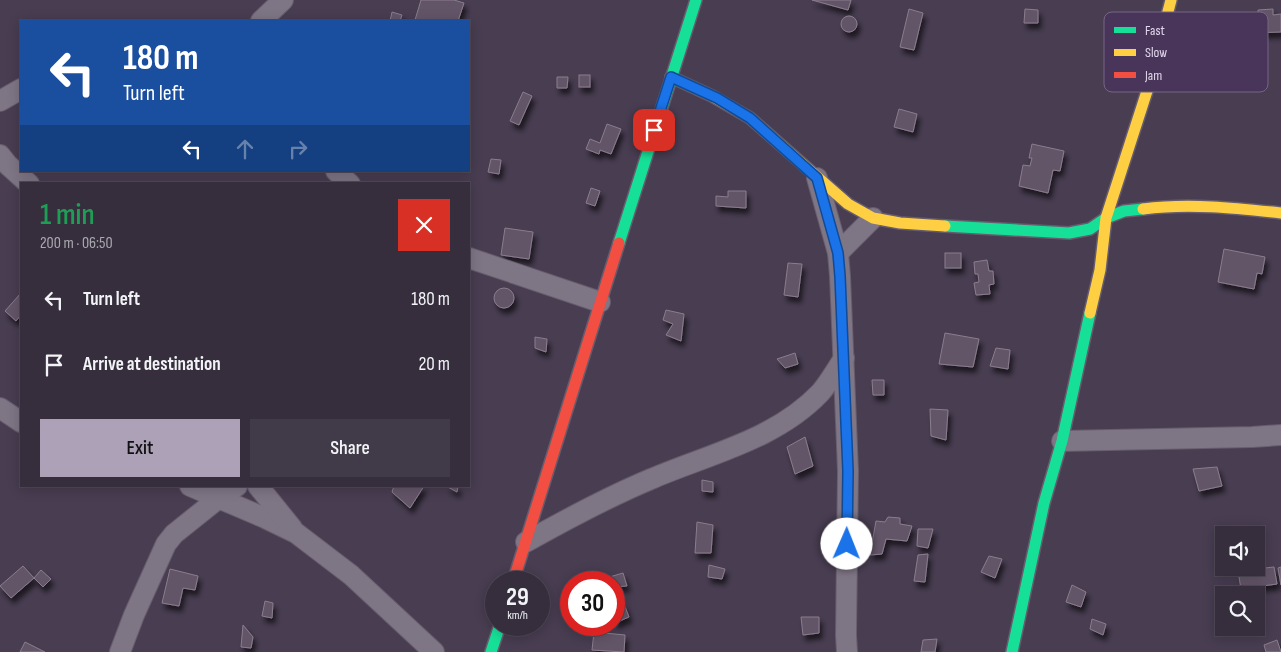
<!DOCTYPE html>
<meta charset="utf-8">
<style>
body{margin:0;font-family:"Sofia Sans Condensed",sans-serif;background:#413a48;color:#f1f3f6;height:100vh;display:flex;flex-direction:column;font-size:19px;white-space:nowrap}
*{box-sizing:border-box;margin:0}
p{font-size:16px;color:#aaa8b0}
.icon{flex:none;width:28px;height:28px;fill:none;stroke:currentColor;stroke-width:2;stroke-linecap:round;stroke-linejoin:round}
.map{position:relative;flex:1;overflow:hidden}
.details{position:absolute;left:20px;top:182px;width:450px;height:305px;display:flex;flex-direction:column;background:#362e3d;border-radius:0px;box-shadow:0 2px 12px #0003,0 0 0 1px #504a57}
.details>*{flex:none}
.hud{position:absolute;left:20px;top:20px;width:450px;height:152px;border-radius:0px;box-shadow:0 2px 12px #0003,0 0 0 1px #504a57;background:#1a4fa0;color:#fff;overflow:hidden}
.buttons{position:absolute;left:1215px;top:526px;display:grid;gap:10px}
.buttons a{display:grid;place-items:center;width:50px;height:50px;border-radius:0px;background:#362e3d;box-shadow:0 2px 12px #0003,0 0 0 1px #504a57;font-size:25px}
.speed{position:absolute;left:485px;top:571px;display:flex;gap:10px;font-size:25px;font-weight:700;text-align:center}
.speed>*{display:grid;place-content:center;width:65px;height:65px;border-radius:50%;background:#362e3d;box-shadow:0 2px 12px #0003,0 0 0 1px #504a57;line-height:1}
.speed small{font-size:12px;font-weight:400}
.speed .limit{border:8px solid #d22;background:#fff;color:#111}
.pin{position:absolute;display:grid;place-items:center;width:42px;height:42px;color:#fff;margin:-21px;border-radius:10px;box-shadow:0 2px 8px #0006}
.me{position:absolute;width:55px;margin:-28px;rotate:1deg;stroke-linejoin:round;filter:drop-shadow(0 0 4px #0008)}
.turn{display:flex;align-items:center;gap:18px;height:105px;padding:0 20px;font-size:22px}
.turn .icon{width:65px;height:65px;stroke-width:2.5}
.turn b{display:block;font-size:35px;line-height:42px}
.lanes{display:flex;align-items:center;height:48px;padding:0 20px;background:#0003;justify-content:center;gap:25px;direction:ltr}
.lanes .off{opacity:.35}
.round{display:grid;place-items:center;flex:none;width:52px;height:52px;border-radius:0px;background:#413a48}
.headline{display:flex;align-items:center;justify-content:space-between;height:85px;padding:0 20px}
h1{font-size:30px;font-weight:600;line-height:38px;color:#1e9e55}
.action{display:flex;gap:10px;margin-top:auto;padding:10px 20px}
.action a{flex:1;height:58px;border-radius:0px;background:#aca1b6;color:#111;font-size:20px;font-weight:600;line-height:58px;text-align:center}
.action a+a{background:#413a48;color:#f1f3f6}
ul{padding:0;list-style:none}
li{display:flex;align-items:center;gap:15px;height:65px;padding:0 20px}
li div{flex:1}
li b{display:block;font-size:19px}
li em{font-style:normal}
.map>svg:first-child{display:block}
.building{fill:#645468;stroke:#8a7d8e;filter:url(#shadow)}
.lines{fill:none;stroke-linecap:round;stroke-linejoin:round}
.street-casing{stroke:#665c6d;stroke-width:22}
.fast-casing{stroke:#665c6d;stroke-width:14}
.slow-casing{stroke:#665c6d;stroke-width:14}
.jam-casing{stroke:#665c6d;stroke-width:14}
.street{stroke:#7e7585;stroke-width:20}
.fast{stroke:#16e098;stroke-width:11}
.slow{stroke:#ffcf43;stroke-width:11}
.jam{stroke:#f24e42;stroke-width:11}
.route-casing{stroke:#114b97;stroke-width:12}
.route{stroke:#1a73e8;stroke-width:9}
.key{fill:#493559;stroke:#776685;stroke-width:1}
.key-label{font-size:14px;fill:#e2d7ed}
</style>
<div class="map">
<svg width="1281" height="652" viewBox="0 0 1281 652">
<defs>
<filter id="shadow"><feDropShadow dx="3" dy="5.5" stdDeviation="2.5" flood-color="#0009"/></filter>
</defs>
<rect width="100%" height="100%" fill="#483d51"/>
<g class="building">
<path d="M 421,0 L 454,0 L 464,3 L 458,21 L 420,21 L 415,20 Z"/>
<path d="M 812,0 L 851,0 L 848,10 Z"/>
<path d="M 909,9 L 923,13 L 914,50 L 900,47 Z"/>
<path d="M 1025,9 L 1038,10 L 1038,23 L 1024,23 Z"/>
<path d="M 1273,9 L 1273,15 L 1281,14 L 1281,32 L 1250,33 L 1249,16 L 1258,15 L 1258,10 Z"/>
<path d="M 392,12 L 402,15 L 400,21 L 390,21 Z"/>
<circle cx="849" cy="24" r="8"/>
<rect x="579" y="75" width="11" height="12"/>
<path d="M 557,77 L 568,77 L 567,88 L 557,88 Z"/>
<path d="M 523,92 L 532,96 L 519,125 L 510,121 Z"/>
<path d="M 899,109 L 917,114 L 913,132 L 894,127 Z"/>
<path d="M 607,124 L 621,129 L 611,154 L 600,150 L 599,154 L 586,149 L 590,139 L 600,143 Z"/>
<path d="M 1032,144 L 1064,151 L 1060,171 L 1053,170 L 1048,193 L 1019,186 L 1023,165 L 1030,166 L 1032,158 L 1029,158 Z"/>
<path d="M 491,159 L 501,160 L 499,174 L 488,172 Z"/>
<path d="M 591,188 L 600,191 L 595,206 L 586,203 Z"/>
<path d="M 728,191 L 746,191 L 746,208 L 716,206 L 716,196 L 728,197 Z"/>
<path d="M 505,228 L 533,232 L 529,259 L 501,255 Z"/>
<path d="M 1224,249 L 1265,257 L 1262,274 L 1257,273 L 1254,289 L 1218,282 Z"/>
<rect x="945" y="253" width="16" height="15"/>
<path d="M 987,260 L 989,271 L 993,271 L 994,284 L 989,285 L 990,294 L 976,295 L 974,283 L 979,282 L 978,274 L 975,274 L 974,262 Z"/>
<path d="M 788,263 L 802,264 L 798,297 L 784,295 Z"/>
<circle cx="504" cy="298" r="10"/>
<path d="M 21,293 L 21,315 L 16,321 L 5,311 Z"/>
<path d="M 666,310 L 684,314 L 681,341 L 666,335 L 673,324 L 663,320 Z"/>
<path d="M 945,333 L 979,339 L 973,367 L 939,364 Z"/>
<path d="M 535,337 L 547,339 L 546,352 L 535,348 Z"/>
<path d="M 996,348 L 1010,350 L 1008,369 L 990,366 Z"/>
<path d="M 795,353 L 798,364 L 785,368 L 777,359 Z"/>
<path d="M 872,380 L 884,380 L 884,395 L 873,395 Z"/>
<path d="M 930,409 L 948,410 L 946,440 L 931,436 Z"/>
<path d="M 805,437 L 813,466 L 795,474 L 787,447 Z"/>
<path d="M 1217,467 L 1222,486 L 1199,491 L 1193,469 Z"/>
<path d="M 702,480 L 713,482 L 713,492 L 702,491 Z"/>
<path d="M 394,486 L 424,486 L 410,508 L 392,492 Z"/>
<path d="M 446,486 L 458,486 L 457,492 Z"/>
<path d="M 888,517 L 900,518 L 900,524 L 912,526 L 907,541 L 886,539 L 882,554 L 870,555 L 876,521 L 885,522 Z"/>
<path d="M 697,522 L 713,525 L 711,553 L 695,553 Z"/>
<path d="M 918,529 L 933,529 L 928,548 L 917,546 Z"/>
<path d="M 928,554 L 925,582 L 914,581 L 918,555 Z"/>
<path d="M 989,556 L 1002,559 L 995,578 L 981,572 Z"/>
<path d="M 709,565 L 725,569 L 722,579 L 708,577 Z"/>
<path d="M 23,566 L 34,578 L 11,598 L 0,586 Z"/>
<path d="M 1274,567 L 1277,584 L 1241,589 L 1238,571 Z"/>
<path d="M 1281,567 L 1281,585 L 1278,568 Z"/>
<path d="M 170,569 L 198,576 L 195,590 L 183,588 L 179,606 L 162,603 Z"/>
<path d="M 41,570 L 51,579 L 43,587 L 34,578 Z"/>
<path d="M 623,573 L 627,586 L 614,587 L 614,582 L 596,582 L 596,581 Z"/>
<path d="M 1072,585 L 1086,592 L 1081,607 L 1066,602 Z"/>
<path d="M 265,601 L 273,603 L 272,618 L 262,616 Z"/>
<path d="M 624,604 L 629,617 L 615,623 L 614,609 Z"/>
<path d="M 801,617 L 819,617 L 819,633 L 803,635 Z"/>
<path d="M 1092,619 L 1106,624 L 1103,635 L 1090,629 Z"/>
<path d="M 243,625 L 253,637 L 251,648 L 241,647 Z"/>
<path d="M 594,632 L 625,635 L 624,652 L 592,650 Z"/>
<path d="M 937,639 L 935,652 L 921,652 L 923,640 Z"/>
<path d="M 1277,640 L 1281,652 L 1266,652 L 1264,645 Z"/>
<path d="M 25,642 L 45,652 L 20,652 Z"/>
</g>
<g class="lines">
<g class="street-casing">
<g id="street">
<path d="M 261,21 L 283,0"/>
<path d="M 0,101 L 21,89"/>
<path d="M 0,155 L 8,165 L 29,184"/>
<path d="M 336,171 L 350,184"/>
<path d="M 817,178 L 838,253 L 840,276 L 848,471 L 846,635 L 847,652"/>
<path d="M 838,253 L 873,218"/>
<path d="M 469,258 L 600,302"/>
<path d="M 0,408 L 21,422"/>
<path d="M 1062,441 L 1252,437 L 1281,435"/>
<path d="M 190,486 L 265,518 L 296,533 L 351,575 L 434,652"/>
<path d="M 258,486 L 292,528"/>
<path d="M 526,542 C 567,519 608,497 651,479 C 709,454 775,440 820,393 C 829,383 836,370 844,358"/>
<path d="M 120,652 L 134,615 L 166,544 L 174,534 L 219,498 L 237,486"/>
</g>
</g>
<g class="fast-casing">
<g id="fast">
<path d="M 945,226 L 1069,233 L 1090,229 L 1106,218 L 1124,211 L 1143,209"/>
<path d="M 619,243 L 696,0"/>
<path d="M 491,652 L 500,625"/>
<path d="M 1012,652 L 1044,503 L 1062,441 L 1090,313"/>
</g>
</g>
<g class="slow-casing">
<g id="slow">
<path d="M 671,77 L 712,96 L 750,118 L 848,204 L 873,218 L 900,223 L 945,226"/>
<path d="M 1143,209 C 1189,203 1235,208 1281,213"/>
<path d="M 1090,313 L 1100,270 L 1106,218 L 1148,88 L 1171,0"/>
</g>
</g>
<g class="jam-casing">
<path id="jam" d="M 513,582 L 619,243"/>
</g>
<use href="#street" class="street"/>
<use href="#fast" class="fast"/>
<use href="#slow" class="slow"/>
<use href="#jam" class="jam"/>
</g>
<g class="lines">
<g class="route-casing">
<path id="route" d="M 654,130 L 671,77 L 717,98 L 750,118 L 817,178 L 838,253 L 840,276 L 848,471 L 847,544"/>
</g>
<use href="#route" class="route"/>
</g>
<rect x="1104" y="12" width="164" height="80" rx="8" class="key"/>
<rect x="1114" y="27" width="22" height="6" fill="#16e098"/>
<rect x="1114" y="49" width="22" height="7" fill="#ffcf43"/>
<rect x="1114" y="72" width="22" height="6" fill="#f24e42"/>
<g class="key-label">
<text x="1145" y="35">Fast</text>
<text x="1145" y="57">Slow</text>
<text x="1145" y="80">Jam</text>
</g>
</svg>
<div class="buttons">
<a><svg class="icon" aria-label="sound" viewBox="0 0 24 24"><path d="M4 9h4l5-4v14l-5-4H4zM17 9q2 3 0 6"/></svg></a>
<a><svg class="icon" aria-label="search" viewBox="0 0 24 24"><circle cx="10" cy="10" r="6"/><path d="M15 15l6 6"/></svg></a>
</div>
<div class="speed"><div>29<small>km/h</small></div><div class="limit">30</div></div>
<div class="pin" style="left:654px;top:130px;background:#d93025"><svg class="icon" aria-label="arrive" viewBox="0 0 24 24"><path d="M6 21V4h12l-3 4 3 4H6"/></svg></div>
<svg class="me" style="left:847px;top:544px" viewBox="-20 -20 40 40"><circle r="19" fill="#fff"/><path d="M0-13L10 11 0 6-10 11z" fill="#1a73e8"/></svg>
<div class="hud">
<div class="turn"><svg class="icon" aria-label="left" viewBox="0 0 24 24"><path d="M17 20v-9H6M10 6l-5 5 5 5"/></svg><div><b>180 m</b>Turn left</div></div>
<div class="lanes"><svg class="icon" aria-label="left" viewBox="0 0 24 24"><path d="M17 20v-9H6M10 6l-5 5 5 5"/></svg><svg class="icon off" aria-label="ahead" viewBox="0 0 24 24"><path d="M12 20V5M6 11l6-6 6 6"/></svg><svg class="icon off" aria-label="right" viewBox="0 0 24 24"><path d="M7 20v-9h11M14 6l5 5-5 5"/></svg></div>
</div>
<section class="details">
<div class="headline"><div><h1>1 min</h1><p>200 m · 06:50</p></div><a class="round" style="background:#d93025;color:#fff"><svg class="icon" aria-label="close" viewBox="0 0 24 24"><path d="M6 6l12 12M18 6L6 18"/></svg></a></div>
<ul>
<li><svg class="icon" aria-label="left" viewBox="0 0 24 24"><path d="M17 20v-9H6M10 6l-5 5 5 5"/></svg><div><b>Turn left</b></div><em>180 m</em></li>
<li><svg class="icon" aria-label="arrive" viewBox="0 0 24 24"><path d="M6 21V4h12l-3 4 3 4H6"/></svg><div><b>Arrive at destination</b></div><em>20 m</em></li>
</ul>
<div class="action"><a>Exit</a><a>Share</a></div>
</section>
</div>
